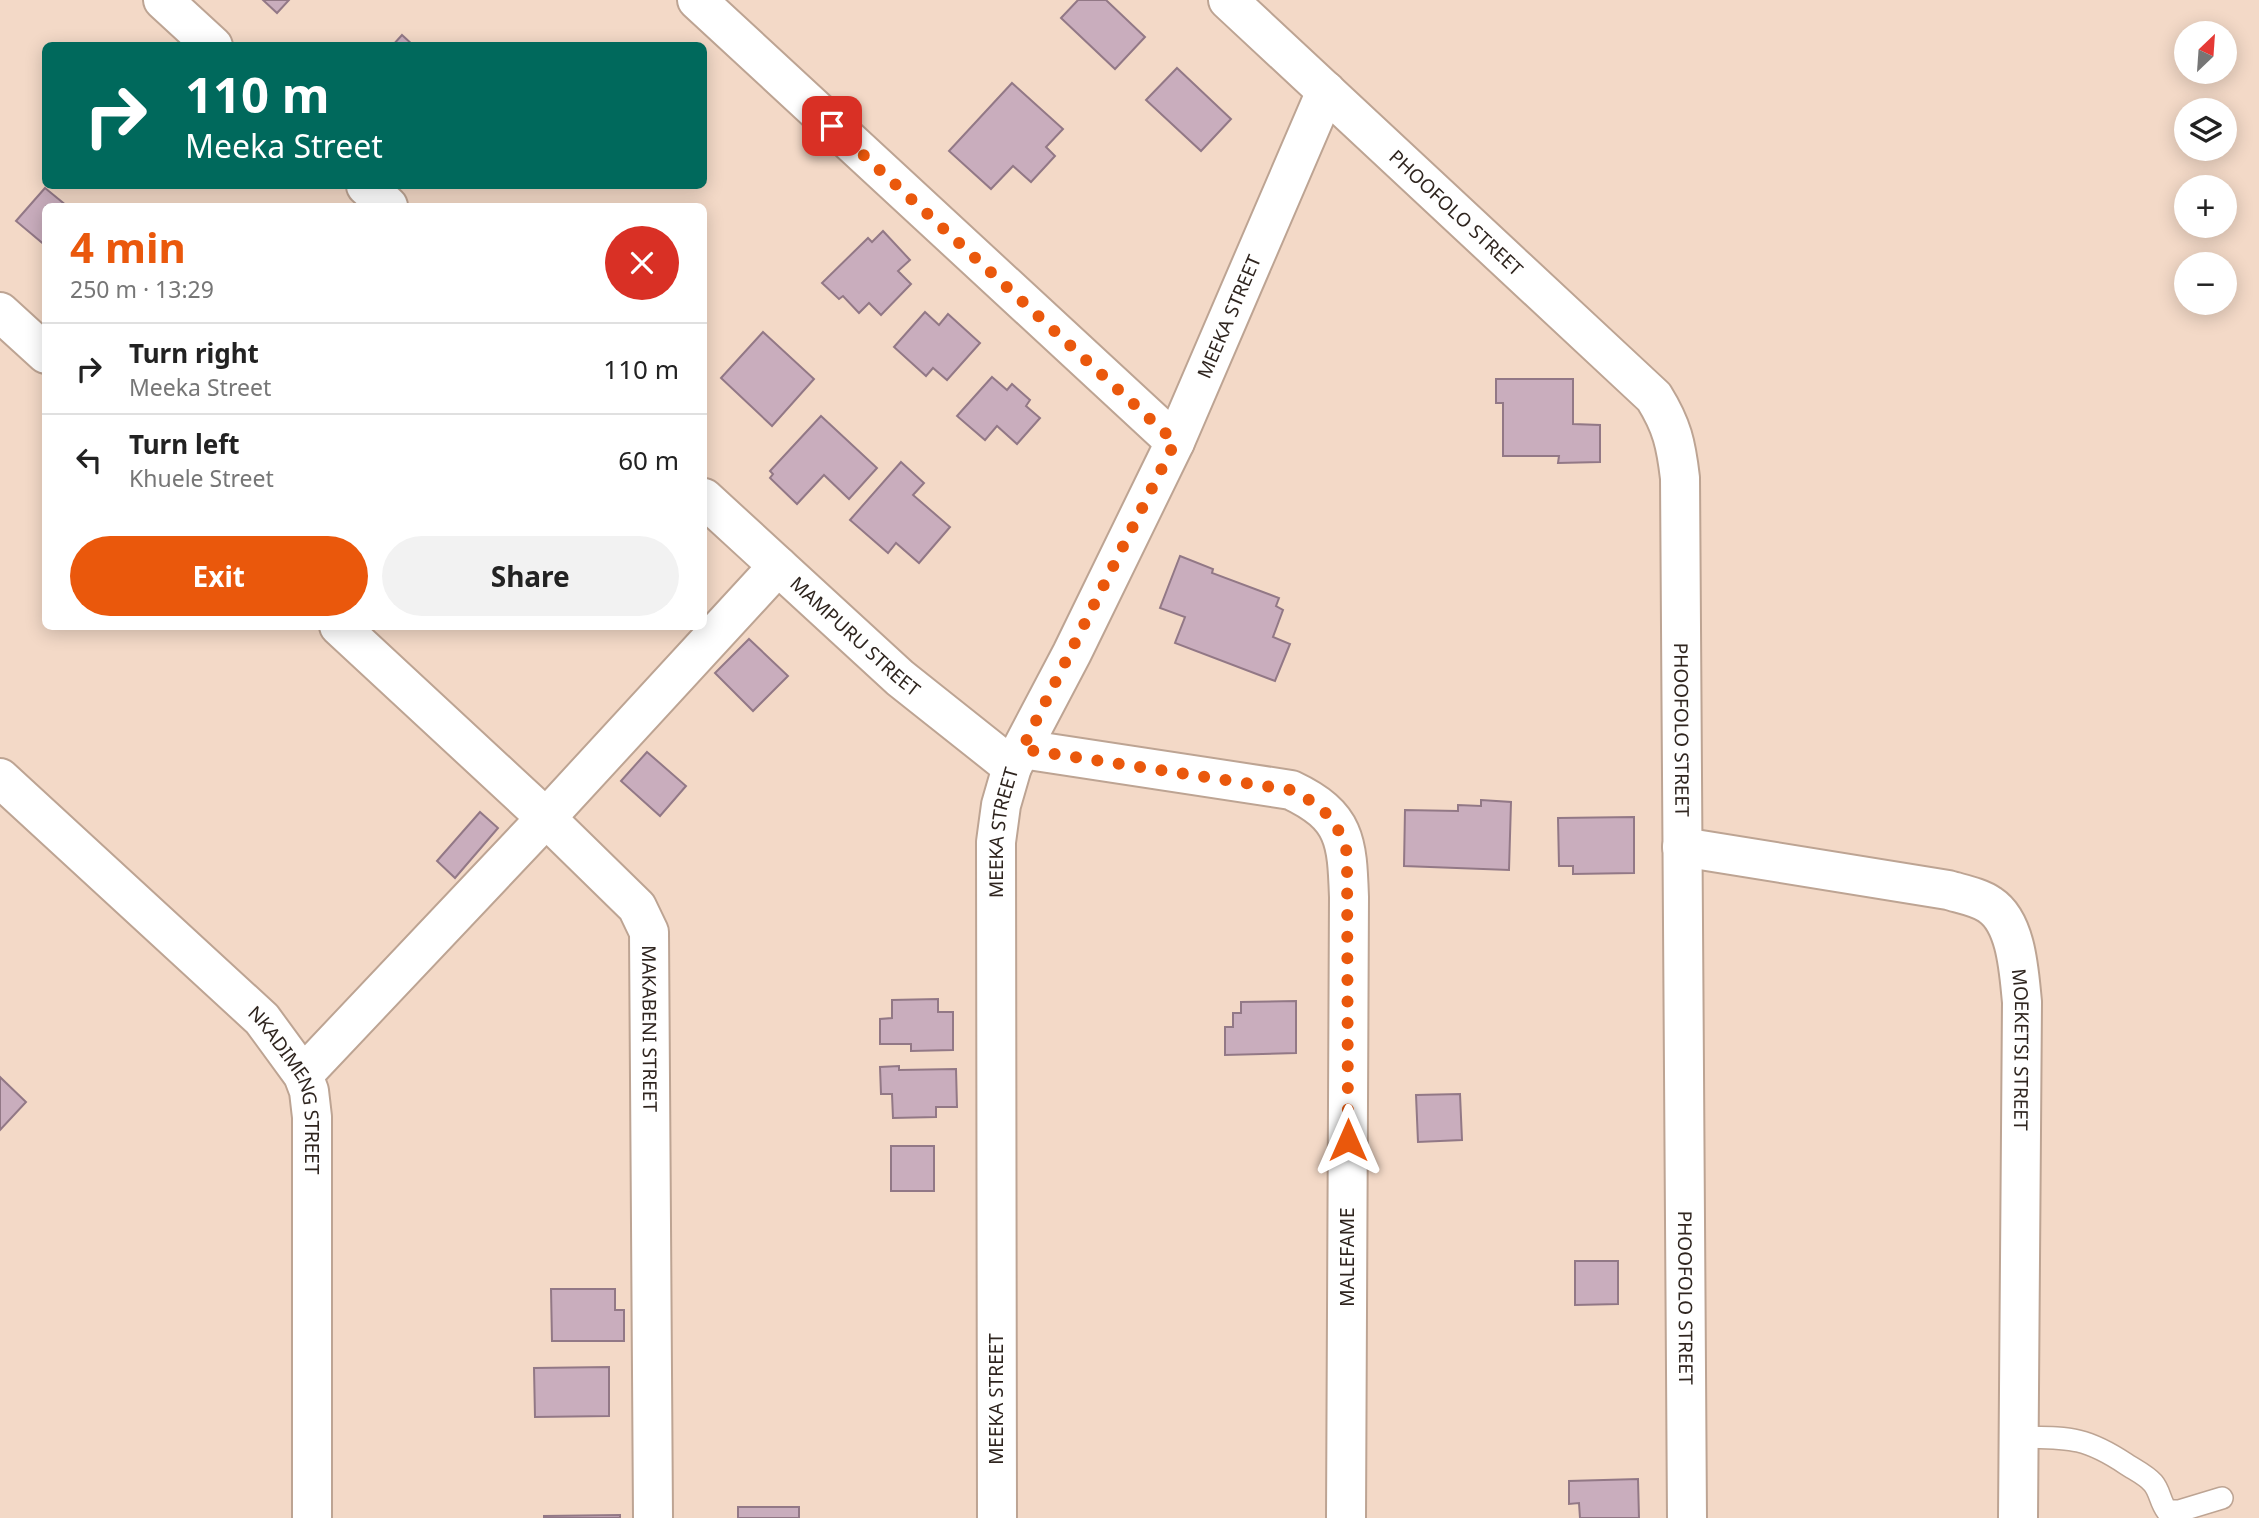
<!DOCTYPE html>
<meta charset="utf-8">
<style>
body{margin:0;font-family:"Noto Sans",sans-serif;background:#f2f2f2;color:#222;height:100vh;display:flex;flex-direction:column;font-size:26px;white-space:nowrap}
*{box-sizing:border-box;margin:0}
p{font-size:23px;color:#767676}
.icon{flex:none;width:38px;height:38px;fill:none;stroke:currentColor;stroke-width:2;stroke-linecap:round;stroke-linejoin:round}
.map{position:relative;flex:1;overflow:hidden}
.drawer{position:absolute;left:42px;top:203px;width:665px;height:427px;display:flex;flex-direction:column;background:#fff;border-radius:10px;box-shadow:0 4px 18px #0003}
.drawer>*{flex:none}
.hud{position:absolute;left:42px;top:42px;width:665px;height:147px;border-radius:10px;box-shadow:0 4px 18px #0003;background:#00695c;color:#fff;overflow:hidden}
.needle{width:46px;rotate:25deg}
.buttons{position:absolute;left:2174px;top:21px;display:grid;gap:14px}
.buttons a{display:grid;place-items:center;width:63px;height:63px;border-radius:50%;background:#fff;box-shadow:0 4px 18px #0003;font-size:35px}
.pin{position:absolute;display:grid;place-items:center;width:60px;height:60px;color:#fff;margin:-30px;border-radius:14px;box-shadow:0 4px 10px #0006}
.me{position:absolute;width:77px;margin:-38px;rotate:0deg;stroke-linejoin:round;filter:drop-shadow(0 0 5px #0008)}
.turn{display:flex;align-items:center;gap:24px;height:147px;padding:0 28px;font-size:32px}
.turn .icon{width:91px;height:91px;stroke-width:2.5}
.turn b{display:block;font-size:49px;line-height:60px}
.round{display:grid;place-items:center;flex:none;width:74px;height:74px;border-radius:37px;background:#f2f2f2}
.summary{display:flex;align-items:center;justify-content:space-between;height:119px;padding:0 28px}
h1{font-size:42px;font-weight:700;line-height:52px;color:#ea580c}
.action{display:flex;gap:14px;margin-top:auto;padding:14px 28px}
.action a{flex:1;height:80px;border-radius:42px;background:#ea580c;color:#fff;font-size:28px;font-weight:700;line-height:80px;text-align:center}
.action a+a{background:#f2f2f2;color:#222}
ul{padding:0;list-style:none}
li{display:flex;align-items:center;gap:21px;height:91px;padding:0 28px;border-top:2px solid #e0e0e0}
li div{flex:1}
li b{display:block;font-size:26px}
li em{font-style:normal}
.map>svg:first-child{display:block}
.building{fill:#c9adbd;stroke:#927886;stroke-width:2}
.lines{fill:none;stroke-linecap:round;stroke-linejoin:round}
.lane-casing{stroke:#bda493;stroke-width:24}
.street-casing{stroke:#bda493;stroke-width:42}
.lane{stroke:#fff;stroke-width:21}
.street{stroke:#fff;stroke-width:38}
.route{stroke:#ea580c;stroke-width:12;stroke-dasharray:0 21.6}
.labels{text-anchor:middle;dominant-baseline:central;stroke-width:5;stroke-linejoin:round;paint-order:stroke}
.street-label{font-size:19px;fill:#2f251f;stroke:#fff}
</style>
<div class="map">
<svg width="2259" height="1518" viewBox="0 0 2259 1518">
<rect width="100%" height="100%" fill="#f3d9c7"/>
<g class="building">
<path d="M 263,0 L 289,0 L 277,13 Z"/>
<path d="M 1078,0 L 1106,0 L 1145,37 L 1115,69 L 1061,18 Z"/>
<path d="M 402,35 L 414,46 L 392,46 Z"/>
<path d="M 1177,68 L 1231,119 L 1201,151 L 1146,100 Z"/>
<path d="M 1012,83 L 1063,129 L 1046,147 L 1055,156 L 1031,182 L 1013,166 L 991,189 L 949,151 Z"/>
<path d="M 45,188 L 67,206 L 46,206 L 46,246 L 16,221 Z"/>
<path d="M 883,231 L 910,260 L 898,271 L 911,284 L 881,315 L 869,303 L 859,313 L 843,296 L 839,299 L 822,283 L 868,238 L 872,242 Z"/>
<path d="M 925,312 L 939,325 L 948,314 L 980,343 L 947,380 L 933,368 L 926,376 L 894,347 Z"/>
<path d="M 763,332 L 814,379 L 772,426 L 721,378 Z"/>
<path d="M 992,377 L 1007,390 L 1012,384 L 1030,400 L 1026,406 L 1040,418 L 1017,444 L 997,426 L 985,440 L 957,416 Z"/>
<path d="M 1496,379 L 1573,379 L 1573,424 L 1600,425 L 1600,462 L 1558,463 L 1559,456 L 1503,456 L 1503,403 L 1496,403 Z"/>
<path d="M 821,416 L 877,468 L 849,499 L 824,475 L 797,504 L 770,478 L 773,474 L 770,471 Z"/>
<path d="M 901,462 L 924,483 L 913,495 L 950,527 L 919,563 L 896,543 L 888,553 L 850,520 Z"/>
<path d="M 1180,556 L 1213,569 L 1212,573 L 1279,598 L 1276,606 L 1283,610 L 1273,637 L 1290,644 L 1275,681 L 1175,643 L 1185,617 L 1160,608 Z"/>
<path d="M 749,639 L 788,676 L 753,711 L 715,673 Z"/>
<path d="M 647,752 L 686,786 L 660,816 L 621,781 Z"/>
<path d="M 1481,800 L 1511,802 L 1509,870 L 1404,866 L 1405,810 L 1458,811 L 1458,805 L 1481,806 Z"/>
<path d="M 480,812 L 498,828 L 455,878 L 437,861 Z"/>
<path d="M 1634,817 L 1634,873 L 1573,874 L 1573,866 L 1559,866 L 1558,818 Z"/>
<path d="M 938,999 L 938,1012 L 953,1012 L 953,1050 L 911,1051 L 911,1044 L 880,1044 L 880,1019 L 892,1018 L 892,1000 Z"/>
<path d="M 1296,1001 L 1296,1053 L 1225,1055 L 1225,1027 L 1233,1027 L 1233,1013 L 1241,1013 L 1241,1002 Z"/>
<path d="M 899,1066 L 899,1070 L 956,1069 L 957,1107 L 936,1107 L 936,1117 L 893,1118 L 892,1094 L 881,1094 L 880,1067 Z"/>
<path d="M 0,1077 L 26,1102 L 0,1130 Z"/>
<path d="M 1460,1094 L 1462,1140 L 1418,1142 L 1416,1095 Z"/>
<rect x="891" y="1146" width="43" height="45"/>
<path d="M 1575,1261 L 1618,1261 L 1618,1304 L 1575,1305 Z"/>
<path d="M 551,1289 L 615,1289 L 615,1310 L 624,1310 L 624,1341 L 552,1341 Z"/>
<path d="M 609,1367 L 609,1416 L 535,1417 L 534,1368 Z"/>
<path d="M 1638,1479 L 1639,1518 L 1580,1518 L 1579,1503 L 1569,1504 L 1569,1481 Z"/>
<rect x="738" y="1507" width="61" height="11"/>
<path d="M 620,1515 L 620,1518 L 544,1518 L 544,1516 Z"/>
</g>
<g class="lines">
<g class="lane-casing">
<path id="lane" d="M 2019,1437 C 2068,1438 2084,1436 2126,1464 C 2135,1470 2146,1475 2153,1483 C 2160,1491 2160,1502 2167,1511 L 2179,1511 L 2222,1498"/>
</g>
<g class="street-casing">
<g id="street">
<path d="M 163,0 L 213,46"/>
<path d="M 697,0 L 1175,442"/>
<path id="s1" d="M 1228,0 L 1654,397 C 1672,426 1676,444 1680,478 L 1687,1518"/>
<path d="M 366,186 L 388,206"/>
<path d="M 0,312 L 46,354"/>
<path id="s2" d="M 704,498 L 900,678 L 1012,767"/>
<path id="s3" d="M 339,626 L 546,818 L 637,907 L 649,932 L 653,1518"/>
<path d="M 1022,749 L 1291,790 C 1346,816 1347,841 1349,897 L 1346,1518"/>
<path id="s4" d="M 0,778 L 262,1019 L 303,1075 L 309,1091 L 312,1117 L 312,1518"/>
<path id="s5" d="M 1682,847 L 1948,890 C 1961,894 1979,897 1990,905 C 2017,923 2019,973 2022,1002 L 2018,1518"/>
<path d="M 303,1075 L 546,818 L 778,566"/>
<path id="s6" d="M 997,1518 L 996,842 L 1001,805 L 1012,767 L 1072,653 L 1175,442 L 1326,91"/>
</g>
</g>
<use href="#lane" class="lane"/>
<use href="#street" class="street"/>
</g>
<g class="lines">
<path class="route" d="M 832,126 L 1175,442 L 1022,749 L 1291,790 C 1322,805 1338,820 1347,853 L 1348,1140"/>
</g>
<g class="labels">
<g class="street-label">
<text stroke="none"><textPath href="#s1" startOffset="312">PHOOFOLO STREET</textPath></text>
<text stroke="none"><textPath href="#s6" startOffset="1253">MEEKA STREET</textPath></text>
<text stroke="none"><textPath href="#s2" startOffset="205">MAMPURU STREET</textPath></text>
<text stroke="none"><textPath href="#s1" startOffset="920">PHOOFOLO STREET</textPath></text>
<text stroke="none"><textPath href="#s6" startOffset="686">MEEKA STREET</textPath></text>
<text stroke="none"><textPath href="#s3" startOffset="534">MAKABENI STREET</textPath></text>
<text stroke="none"><textPath href="#s5" startOffset="467">MOEKETSI STREET</textPath></text>
<text stroke="none"><textPath href="#s4" startOffset="434">NKADIMENG STREET</textPath></text>
<text transform="translate(1347 1257) rotate(-90)">MALEFAME</text>
<text stroke="none"><textPath href="#s1" startOffset="1488">PHOOFOLO STREET</textPath></text>
<text transform="translate(996 1399) rotate(-90)">MEEKA STREET</text>
</g>
</g>
</svg>
<div class="buttons">
<a><svg class="needle" viewBox="-14 -14 28 28"><path d="M0-13l5 13h-10z" fill="#e53935"/><path d="M0 13l5-13h-10z" fill="#767676"/></svg></a>
<a><svg class="icon" aria-label="layers" viewBox="0 0 24 24"><path d="M12 4l9 5-9 5-9-5zM3 14l9 5 9-5"/></svg></a>
<a>+</a>
<a>−</a>
</div>
<div class="pin" style="left:832px;top:126px;background:#d93025"><svg class="icon" aria-label="arrive" viewBox="0 0 24 24"><path d="M6 21V4h12l-3 4 3 4H6"/></svg></div>
<svg class="me" style="left:1348px;top:1140px" viewBox="-20 -20 40 40"><path d="M0-17L14 15 0 8-14 15z" fill="#ea580c" stroke="#fff" stroke-width="4"/></svg>
<div class="hud">
<div class="turn"><svg class="icon" aria-label="right" viewBox="0 0 24 24"><path d="M7 20v-9h11M14 6l5 5-5 5"/></svg><div><b>110 m</b>Meeka Street</div></div>
</div>
<section class="drawer">
<div class="summary"><div><h1>4 min</h1><p>250 m · 13:29</p></div><a class="round" style="background:#d93025;color:#fff"><svg class="icon" aria-label="close" viewBox="0 0 24 24"><path d="M6 6l12 12M18 6L6 18"/></svg></a></div>
<ul>
<li><svg class="icon" aria-label="right" viewBox="0 0 24 24"><path d="M7 20v-9h11M14 6l5 5-5 5"/></svg><div><b>Turn right</b><p>Meeka Street</p></div><em>110 m</em></li>
<li><svg class="icon" aria-label="left" viewBox="0 0 24 24"><path d="M17 20v-9H6M10 6l-5 5 5 5"/></svg><div><b>Turn left</b><p>Khuele Street</p></div><em>60 m</em></li>
</ul>
<div class="action"><a>Exit</a><a>Share</a></div>
</section>
</div>
